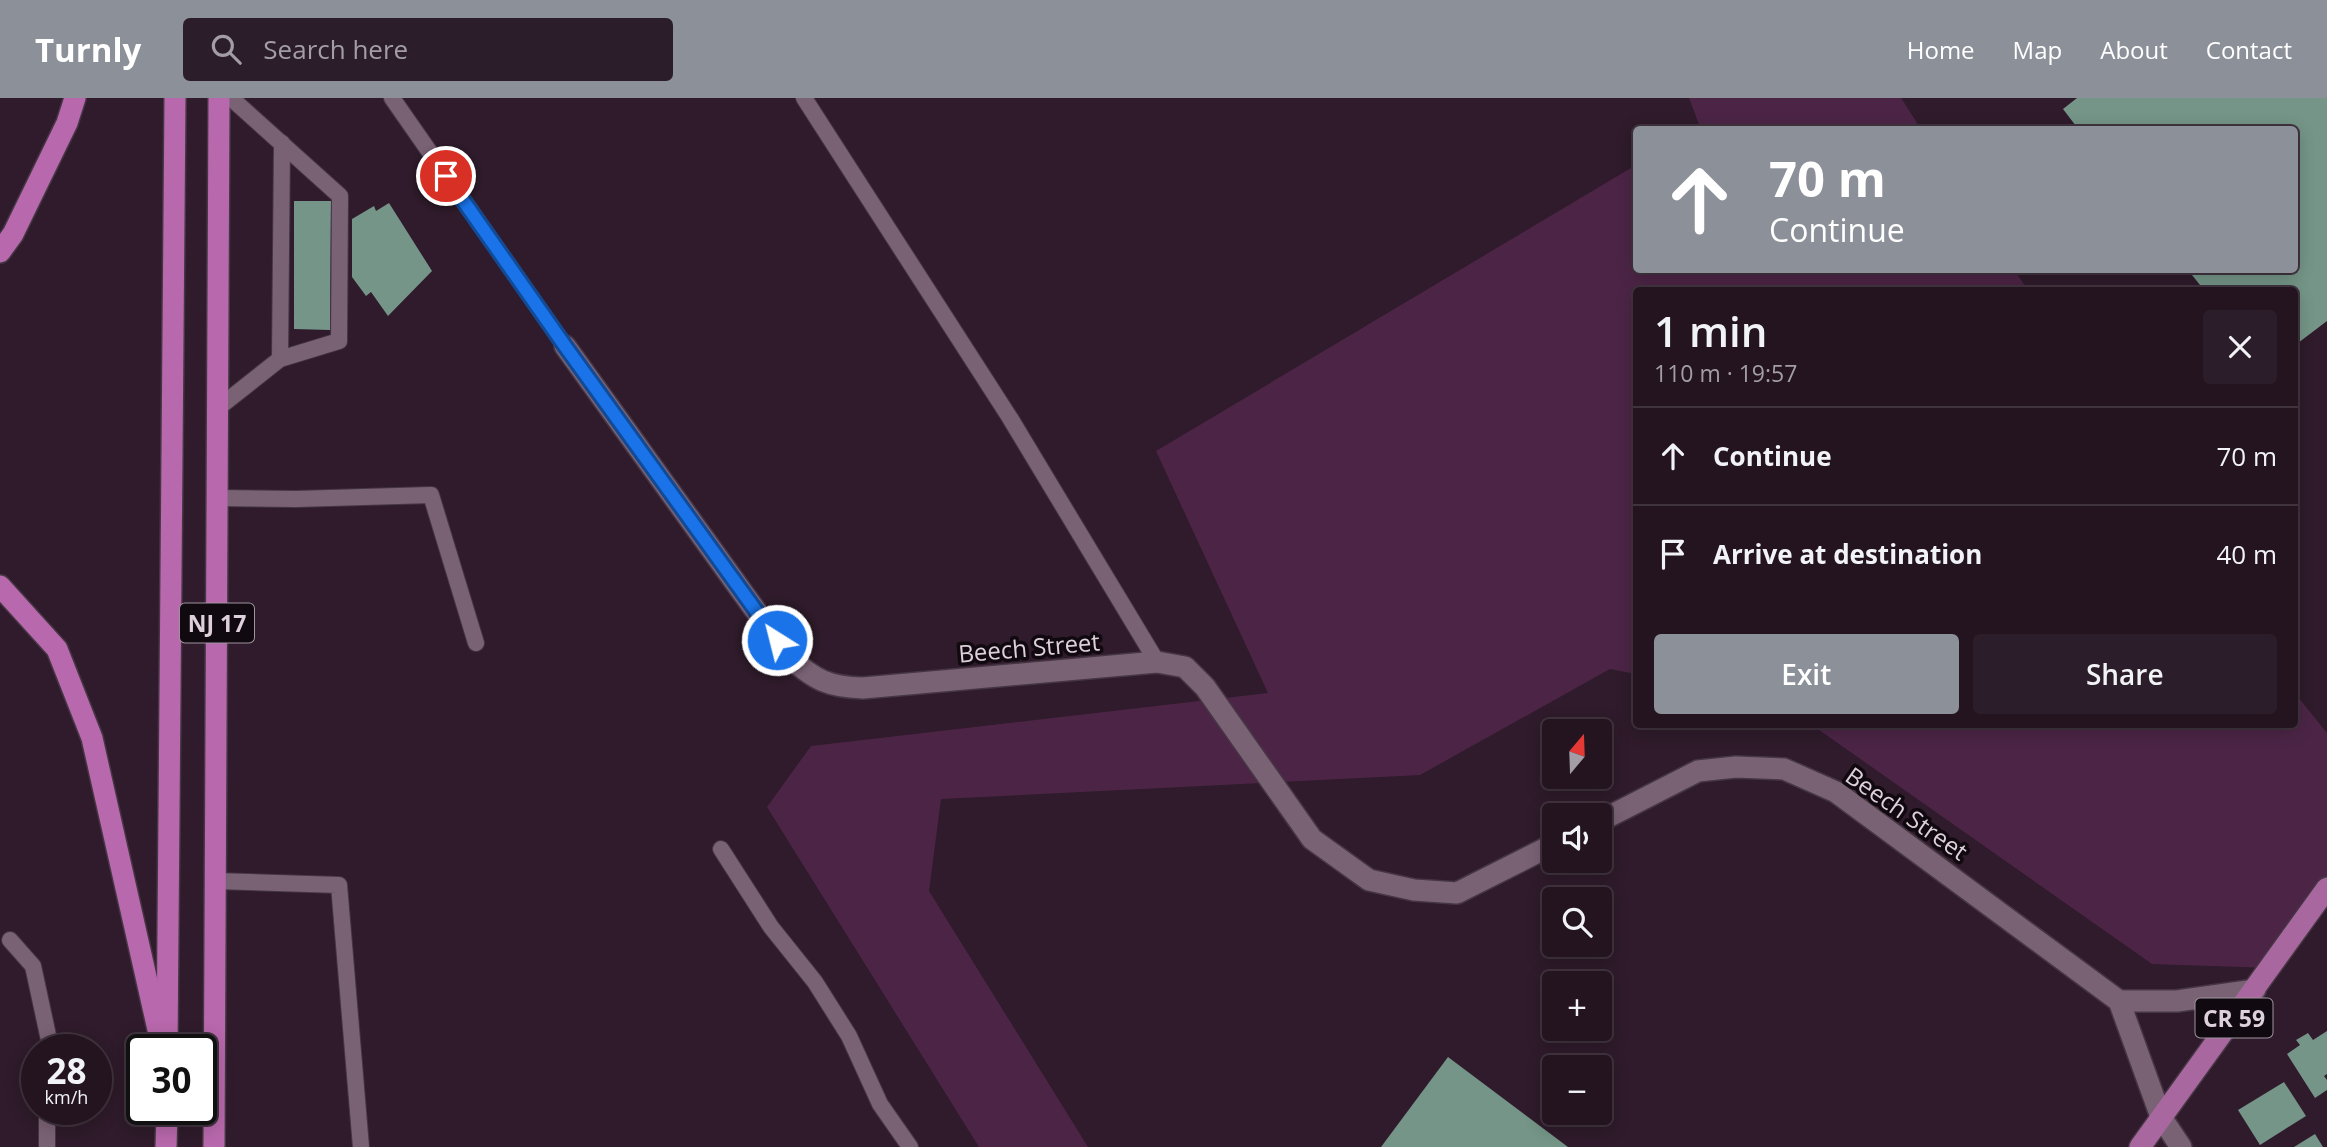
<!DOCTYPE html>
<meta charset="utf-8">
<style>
body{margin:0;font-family:"Open Sans",sans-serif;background:#2b1d29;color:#f1f3f6;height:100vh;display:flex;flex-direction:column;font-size:26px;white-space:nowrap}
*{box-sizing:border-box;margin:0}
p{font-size:23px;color:#a39ea5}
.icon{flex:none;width:38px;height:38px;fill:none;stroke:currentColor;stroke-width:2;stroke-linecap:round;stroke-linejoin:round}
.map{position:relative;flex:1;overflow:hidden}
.details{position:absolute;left:1633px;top:189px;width:665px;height:441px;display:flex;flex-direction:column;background:#231420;border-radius:7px;box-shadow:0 4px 18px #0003,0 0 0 2px #40333e}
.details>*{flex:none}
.banner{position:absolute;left:1633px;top:28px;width:665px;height:147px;border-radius:7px;box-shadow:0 4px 18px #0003,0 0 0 2px #40333e;background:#8c9099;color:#fff;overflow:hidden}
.needle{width:46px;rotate:19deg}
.fabs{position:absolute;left:1542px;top:621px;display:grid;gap:14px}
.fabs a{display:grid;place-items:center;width:70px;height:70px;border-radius:7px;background:#231420;box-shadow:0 4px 18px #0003,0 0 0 2px #40333e;font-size:35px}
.speed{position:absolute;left:21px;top:936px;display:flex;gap:14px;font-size:35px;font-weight:700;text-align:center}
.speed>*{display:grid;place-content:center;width:91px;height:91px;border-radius:50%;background:#231420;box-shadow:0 4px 18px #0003,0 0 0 2px #40333e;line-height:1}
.speed small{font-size:18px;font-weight:400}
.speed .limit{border:4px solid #111;border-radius:10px;background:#fff;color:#111}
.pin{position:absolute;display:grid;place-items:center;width:60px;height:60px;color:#fff;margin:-30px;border:4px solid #fff;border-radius:50%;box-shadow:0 2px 7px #0007}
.me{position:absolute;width:77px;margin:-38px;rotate:324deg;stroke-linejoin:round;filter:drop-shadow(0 0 5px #0008)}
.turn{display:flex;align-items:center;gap:24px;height:147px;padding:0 21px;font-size:32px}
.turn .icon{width:91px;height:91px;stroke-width:2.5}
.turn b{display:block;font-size:49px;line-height:60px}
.round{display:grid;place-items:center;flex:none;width:74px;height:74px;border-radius:7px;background:#2b1d29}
.summary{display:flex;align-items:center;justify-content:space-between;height:119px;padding:0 21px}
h1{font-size:42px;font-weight:600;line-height:52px}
.button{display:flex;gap:14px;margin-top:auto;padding:14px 21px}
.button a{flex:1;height:80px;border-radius:7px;background:#8c9099;color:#fff;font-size:28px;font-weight:600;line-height:80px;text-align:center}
.button a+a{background:#2b1d29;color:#f1f3f6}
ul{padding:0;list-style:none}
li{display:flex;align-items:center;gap:21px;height:98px;padding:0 21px;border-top:2px solid #40333e}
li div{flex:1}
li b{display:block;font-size:26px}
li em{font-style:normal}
header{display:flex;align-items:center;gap:42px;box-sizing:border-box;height:98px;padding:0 35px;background:#8c9099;color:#fff}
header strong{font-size:33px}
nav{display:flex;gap:38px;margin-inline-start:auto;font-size:24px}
.search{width:490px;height:63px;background:#2b1d29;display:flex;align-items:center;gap:18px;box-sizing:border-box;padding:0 24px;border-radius:7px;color:#a39ea5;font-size:26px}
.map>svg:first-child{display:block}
.green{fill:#4c2546}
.building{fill:#749587}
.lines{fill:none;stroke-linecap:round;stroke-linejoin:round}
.service-casing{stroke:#463644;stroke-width:18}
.minor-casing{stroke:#463644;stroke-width:24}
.primary-casing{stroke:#463644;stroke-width:24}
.trunk-casing{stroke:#463644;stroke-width:24}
.service{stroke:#7a6275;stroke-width:16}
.minor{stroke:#7a6275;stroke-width:21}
.primary{stroke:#a8679e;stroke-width:21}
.trunk{stroke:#b868ac;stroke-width:21}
.route-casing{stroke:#114b97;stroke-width:18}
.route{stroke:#1a73e8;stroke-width:12}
.labels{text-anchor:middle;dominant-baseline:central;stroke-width:7;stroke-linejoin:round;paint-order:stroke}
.shield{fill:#110910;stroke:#a0949e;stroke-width:2}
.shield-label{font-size:23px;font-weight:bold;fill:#ded0db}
.street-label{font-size:24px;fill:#ded0db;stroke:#110910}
</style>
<header>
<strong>Turnly</strong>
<div class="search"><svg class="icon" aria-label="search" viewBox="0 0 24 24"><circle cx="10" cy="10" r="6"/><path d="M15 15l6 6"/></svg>Search here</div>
<nav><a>Home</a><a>Map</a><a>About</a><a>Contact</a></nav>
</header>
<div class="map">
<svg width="2327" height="1049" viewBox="0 0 2327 1049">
<rect width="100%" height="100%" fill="#2f1b2b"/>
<g class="green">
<path d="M 1689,0 L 1901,0 L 1921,31 L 1697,31 L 1700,29 Z"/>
<path d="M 1636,67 L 1636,172 L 2014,172 L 2028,192 L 1636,192 L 1636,576 L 1610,571 L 1420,677 L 941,701 L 929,793 L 1088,1049 L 979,1049 L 767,709 L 811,648 L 1268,595 L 1156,353 Z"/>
<path d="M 2294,594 L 2327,635 L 2327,790 L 2271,870 L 2152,866 L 1812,627 L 2294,626 Z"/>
</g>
<g class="building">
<path d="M 2077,0 L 2327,0 L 2327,223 L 2294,248 L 2294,192 L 2204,192 L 2188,172 L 2294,172 L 2294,32 L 2079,32 L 2063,11 Z"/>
<path d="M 294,103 L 331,103 L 330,232 L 294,231 Z"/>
<path d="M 389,105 L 432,173 L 388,218 L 371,194 L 366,198 L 352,179 L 352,121 L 374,108 L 376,113 Z"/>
<path d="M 2327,933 L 2327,976 L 2324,978 L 2327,982 L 2327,992 L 2315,1000 L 2287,956 L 2300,947 L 2296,942 L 2308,935 L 2313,942 Z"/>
<path d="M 1448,959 L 1568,1049 L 1381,1049 Z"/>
<path d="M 2284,984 L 2306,1018 L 2260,1047 L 2238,1012 Z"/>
<path d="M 2315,1036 L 2323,1049 L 2294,1049 Z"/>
</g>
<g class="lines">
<g class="service-casing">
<g id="service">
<path d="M 392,0 L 565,248"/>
<path d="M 804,0 L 1010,320 L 1157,564"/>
<path d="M 280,261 L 282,45"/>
<path d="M 218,310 L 280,261 L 339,243 L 340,98 L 231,0"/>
<path d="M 217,400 L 296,401 L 431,397 L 476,545"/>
<path d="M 721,751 L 771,829 L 815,884 L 849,938 L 880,1006 L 910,1049"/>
<path d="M 216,783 L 339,787 L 361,1049"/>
<path d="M 10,842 L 33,868 L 49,942 L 48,952"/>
<path d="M 47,1049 L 47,1012"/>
</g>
</g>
<g class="minor-casing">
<g id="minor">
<path d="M 565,248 L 789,559 C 815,582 828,589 863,590 L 1157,564 L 1185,569 L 1205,589 L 1312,741 L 1369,782 L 1414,792 L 1457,795 L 1554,746"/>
<path d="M 1600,723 L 1698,673 L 1736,669 L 1784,671 L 1836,694 L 2119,903 L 2161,1019 L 2181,1049"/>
<path d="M 2119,903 L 2177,903 L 2255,892"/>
</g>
</g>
<g class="primary-casing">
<path id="primary" d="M 2140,1049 L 2327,790"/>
</g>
<g class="trunk-casing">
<g id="trunk">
<path d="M 0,154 L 13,136 L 67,25 L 75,0"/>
<path d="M 0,488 L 57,551 L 92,640 L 159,936"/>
<path d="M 167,952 L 175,0"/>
<path d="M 166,1049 L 167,1012"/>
<path d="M 214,1049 L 219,0"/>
</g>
</g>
<use href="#service" class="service"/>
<use href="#minor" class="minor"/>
<use href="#primary" class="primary"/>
<use href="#trunk" class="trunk"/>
</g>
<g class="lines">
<g class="route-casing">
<path id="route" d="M 446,78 L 565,248 L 777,542"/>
</g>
<use href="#route" class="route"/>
</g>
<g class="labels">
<g class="shield">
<rect x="180" y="505.5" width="74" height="39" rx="5"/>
<rect x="2195.5" y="900.5" width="77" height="39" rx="5"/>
</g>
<g class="shield-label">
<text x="217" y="525">NJ 17</text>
<text x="2234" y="920">CR 59</text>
</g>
<g class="street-label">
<text transform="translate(1029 549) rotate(-5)">Beech Street</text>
<text transform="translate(1907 715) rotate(35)">Beech Street</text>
</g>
</g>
</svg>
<div class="fabs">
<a><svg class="needle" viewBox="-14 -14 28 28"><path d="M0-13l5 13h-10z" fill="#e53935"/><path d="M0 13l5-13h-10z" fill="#a39ea5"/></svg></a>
<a><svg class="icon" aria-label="sound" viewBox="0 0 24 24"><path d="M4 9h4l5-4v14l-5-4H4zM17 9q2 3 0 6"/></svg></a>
<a><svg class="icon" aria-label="search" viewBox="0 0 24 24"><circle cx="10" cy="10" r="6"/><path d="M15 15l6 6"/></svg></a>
<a>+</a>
<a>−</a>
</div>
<div class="speed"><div>28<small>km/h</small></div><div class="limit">30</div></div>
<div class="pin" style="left:446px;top:78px;background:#d93025"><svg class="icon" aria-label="arrive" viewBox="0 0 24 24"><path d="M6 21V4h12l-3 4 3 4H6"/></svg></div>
<svg class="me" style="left:777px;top:542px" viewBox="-20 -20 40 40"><circle r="17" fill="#1a73e8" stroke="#fff" stroke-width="3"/><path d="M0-11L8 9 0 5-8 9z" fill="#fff"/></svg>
<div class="banner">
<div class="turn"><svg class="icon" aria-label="ahead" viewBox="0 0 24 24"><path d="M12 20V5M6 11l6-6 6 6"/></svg><div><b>70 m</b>Continue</div></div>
</div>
<section class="details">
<div class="summary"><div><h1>1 min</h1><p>110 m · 19:57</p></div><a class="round"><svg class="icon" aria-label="close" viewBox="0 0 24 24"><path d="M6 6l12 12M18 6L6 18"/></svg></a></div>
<ul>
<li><svg class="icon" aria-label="ahead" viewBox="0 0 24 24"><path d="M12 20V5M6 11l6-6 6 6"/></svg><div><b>Continue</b></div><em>70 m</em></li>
<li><svg class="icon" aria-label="arrive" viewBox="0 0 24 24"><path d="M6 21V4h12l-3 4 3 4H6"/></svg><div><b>Arrive at destination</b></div><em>40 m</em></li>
</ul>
<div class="button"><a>Exit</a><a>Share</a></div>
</section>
</div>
